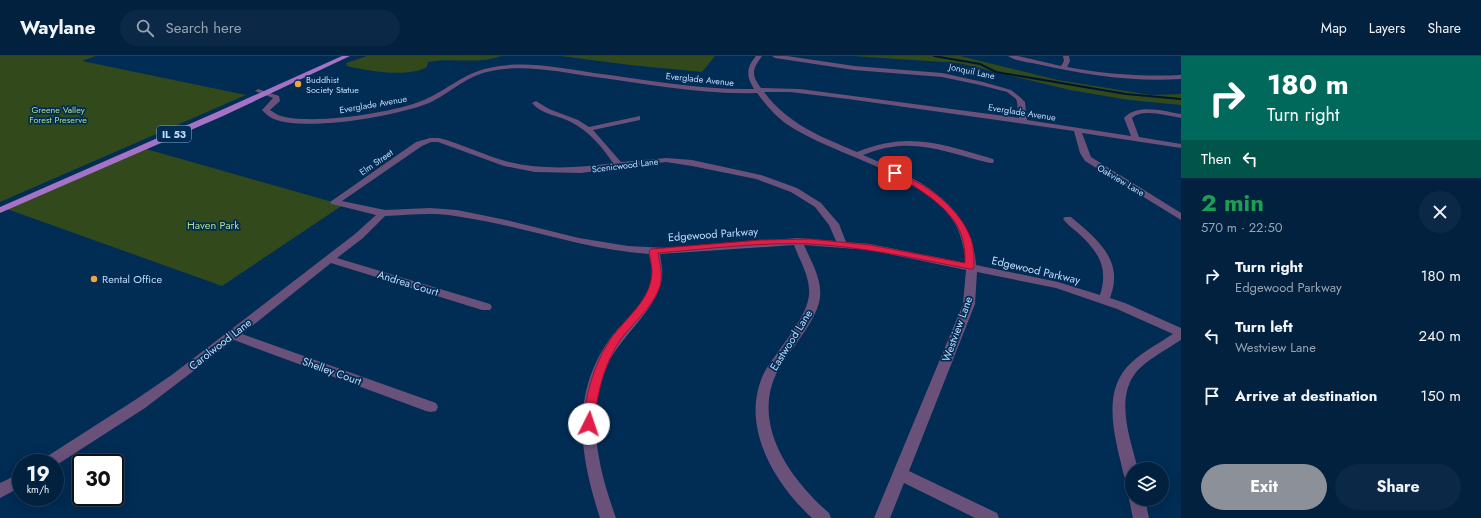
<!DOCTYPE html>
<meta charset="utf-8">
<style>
body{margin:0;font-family:Jost,sans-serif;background:#0b2946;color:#f1f3f6;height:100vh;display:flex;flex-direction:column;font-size:15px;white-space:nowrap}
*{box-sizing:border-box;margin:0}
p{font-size:13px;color:#96a3b0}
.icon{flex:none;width:22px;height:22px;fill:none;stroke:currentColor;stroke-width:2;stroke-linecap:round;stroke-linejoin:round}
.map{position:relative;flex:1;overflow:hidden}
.details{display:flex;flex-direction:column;background:#01213f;width:300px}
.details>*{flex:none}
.hud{background:#00695c;color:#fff;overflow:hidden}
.controls{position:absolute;left:1125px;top:406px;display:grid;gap:8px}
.controls a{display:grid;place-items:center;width:44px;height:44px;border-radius:50%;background:#01213f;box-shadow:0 4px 16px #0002,0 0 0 1px #233e59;font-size:20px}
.speed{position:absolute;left:12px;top:398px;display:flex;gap:8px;font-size:20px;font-weight:700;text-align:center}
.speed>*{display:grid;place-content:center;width:52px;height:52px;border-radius:50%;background:#01213f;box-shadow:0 4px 16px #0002,0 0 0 1px #233e59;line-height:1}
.speed small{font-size:10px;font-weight:400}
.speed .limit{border:2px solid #111;border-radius:6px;background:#fff;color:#111}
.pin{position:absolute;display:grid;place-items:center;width:34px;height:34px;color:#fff;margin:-17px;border-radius:8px;box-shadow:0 2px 6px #0006}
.me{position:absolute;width:44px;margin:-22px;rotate:4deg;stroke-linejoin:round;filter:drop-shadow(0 0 3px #0008)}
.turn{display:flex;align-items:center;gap:14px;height:84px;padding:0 20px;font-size:18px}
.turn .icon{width:52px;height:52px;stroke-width:2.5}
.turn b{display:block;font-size:28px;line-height:34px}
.then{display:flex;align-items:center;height:38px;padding:0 20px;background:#0003;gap:8px;font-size:15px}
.round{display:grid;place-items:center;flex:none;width:42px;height:42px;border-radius:21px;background:#0b2946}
.summary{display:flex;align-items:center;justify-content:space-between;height:68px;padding:0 20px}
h1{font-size:24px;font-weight:700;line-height:30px;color:#1e9e55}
.button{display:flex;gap:8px;margin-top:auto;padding:8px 20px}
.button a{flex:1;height:46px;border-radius:24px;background:#8c9099;color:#fff;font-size:16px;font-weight:700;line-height:46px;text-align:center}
.button a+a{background:#0b2946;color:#f1f3f6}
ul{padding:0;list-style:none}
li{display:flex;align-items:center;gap:12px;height:60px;padding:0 20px}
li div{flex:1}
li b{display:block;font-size:15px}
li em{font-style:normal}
header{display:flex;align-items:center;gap:24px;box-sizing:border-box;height:56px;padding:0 20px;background:#01213f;border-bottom:1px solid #233e59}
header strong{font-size:19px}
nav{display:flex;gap:22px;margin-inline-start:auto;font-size:14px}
.search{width:280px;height:36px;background:#0b2946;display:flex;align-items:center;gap:10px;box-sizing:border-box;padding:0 14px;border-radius:22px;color:#96a3b0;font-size:15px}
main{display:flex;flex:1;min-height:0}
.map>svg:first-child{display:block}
.green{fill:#324a1b}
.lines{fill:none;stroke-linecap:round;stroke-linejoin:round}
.stream{stroke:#01162e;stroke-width:2}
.minor{fill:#695179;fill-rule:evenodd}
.primary{fill:#a573c5;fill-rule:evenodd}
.route{fill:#e11d48;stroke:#92132f}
.poi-dot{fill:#f0a63e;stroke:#012c54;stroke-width:1.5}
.labels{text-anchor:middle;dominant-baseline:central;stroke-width:3.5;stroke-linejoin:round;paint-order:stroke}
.far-street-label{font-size:9px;fill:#c1ddfc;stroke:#012c54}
.far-poi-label{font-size:9px;fill:#c1ddfc;stroke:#012c54;text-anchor:start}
.far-park-label{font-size:9px;fill:#b0de88;stroke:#012c54}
.shield{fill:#012c54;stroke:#87a8ca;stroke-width:1}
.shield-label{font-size:10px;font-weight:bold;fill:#c1ddfc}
.park-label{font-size:11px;fill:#b0de88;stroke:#012c54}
.street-label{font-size:11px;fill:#c1ddfc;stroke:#012c54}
.poi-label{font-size:11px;fill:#c1ddfc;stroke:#012c54;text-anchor:start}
</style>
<header>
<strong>Waylane</strong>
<div class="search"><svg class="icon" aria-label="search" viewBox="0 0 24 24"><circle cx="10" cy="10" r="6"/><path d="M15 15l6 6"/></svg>Search here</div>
<nav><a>Map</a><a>Layers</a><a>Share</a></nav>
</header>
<main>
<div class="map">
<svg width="1181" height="462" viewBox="0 0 1181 462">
<rect width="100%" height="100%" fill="#012c54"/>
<g class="green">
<path d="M 0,0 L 96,0 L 82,5 L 246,39 L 0,146 Z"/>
<path d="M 367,0 L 501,0 C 478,9 452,1 428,6 L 427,11 C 408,22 368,15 347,10 L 346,7 Z"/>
<path d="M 561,0 L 715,0 L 702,16 L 630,9 Z"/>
<path d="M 853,0 L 960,0 L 1058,24 L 1151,39 L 1181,38 L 1181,49 L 1129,44 L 1070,34 L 958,7 Z"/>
<path d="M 146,93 L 343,149 L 222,230 L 7,153 Z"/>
</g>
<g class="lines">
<path class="stream" d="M 934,0 L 980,8 L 996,16 L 1126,38 L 1181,43"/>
<g class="minor">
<path d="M 756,0 L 762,0 C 752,14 751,18 761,32 L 800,33 L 1019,62 L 1017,46 L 1016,43 L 1007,36 L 980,29 L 942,21 L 854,14 L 775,2 L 772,0 L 787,0 L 854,10 L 942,17 L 983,26 L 1011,34 L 1020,41 L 1025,46 L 1027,64 L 1131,80 L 1124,62 C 1137,47 1164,55 1181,58 L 1181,62 C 1167,60 1143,52 1132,62 L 1139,81 L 1181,88 L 1181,92 L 1082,77 L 1091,101 L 1181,157 L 1181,164 L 1085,105 L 1080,97 L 1074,75 L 848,43 L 790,36 L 764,36 C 789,69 820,80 857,96 C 909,75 942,88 993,103 L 994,105 L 993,107 L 990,107 C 943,96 912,79 863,99 C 915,121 972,146 976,209 L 1058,226 L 1100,239 C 1109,211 1098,195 1077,176 C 1072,172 1067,168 1063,163 L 1065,161 L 1071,161 C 1090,177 1116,197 1114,224 C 1114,230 1112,236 1110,242 L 1125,247 L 1181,272 L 1181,284 C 1167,293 1152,301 1140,312 C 1113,338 1130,382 1138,413 L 1132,413 L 1132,426 L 1127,424 L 1124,420 C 1116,384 1099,335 1132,306 C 1144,295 1159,287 1173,278 L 1117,253 L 1056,232 L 977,216 L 975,248 L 909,415 L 997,457 L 999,462 L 975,462 L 904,427 L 890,462 L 874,462 L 963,248 L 966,214 L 870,194 L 804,189 C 811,205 822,223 820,241 C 818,262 795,288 783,306 C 746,361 787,420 829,457 L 831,462 L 812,462 C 774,427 739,369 764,317 C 776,295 812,258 809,233 C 808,217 799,203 794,189 L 660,198 C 661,206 663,214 662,222 C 658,253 621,279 608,308 C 585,359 598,412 616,462 L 600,462 C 580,401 570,340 609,284 C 623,264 648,248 652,222 C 653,214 650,206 649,198 C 583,194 521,169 455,160 C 432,156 409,159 385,160 L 363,182 L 337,202 L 490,248 L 492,251 L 490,254 L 482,254 L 331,207 L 242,278 L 436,347 L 438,351 L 436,355 L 431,356 L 426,355 L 234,284 L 145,352 L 55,410 L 55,407 L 41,407 L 43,403 L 135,344 L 173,318 L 355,178 L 376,159 L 332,148 L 330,146 L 416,86 L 430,82 L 439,82 C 463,88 485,100 509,106 C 543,114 579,112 613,107 C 602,91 589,75 571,66 C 558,59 542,59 532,47 L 536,45 L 549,53 L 578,64 L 589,71 L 640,60 L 640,64 L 593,74 L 621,106 L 666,102 L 692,104 L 761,119 L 797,132 L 821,147 L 839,168 L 846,186 L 870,188 L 966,207 C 964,194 962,181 956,169 C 926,117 836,101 788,69 C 776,61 766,49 757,37 C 703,39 648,28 595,21 C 560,16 522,7 487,16 C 465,21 449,38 429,47 C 397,60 306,76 274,63 C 270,62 265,57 262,54 L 273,42 L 255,35 L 258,33 L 279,40 L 280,45 L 270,54 C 274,56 277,59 281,60 C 313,69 393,57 424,44 C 447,34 464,17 489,12 C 523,4 560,12 594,17 C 647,24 701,34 754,33 C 746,20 746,12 756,0 ZM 431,86 L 438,86 L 504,110 L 535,116 L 581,117 L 666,106 L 692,110 L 756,123 L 791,136 L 815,151 L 829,169 L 836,185 L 797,182 L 666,192 L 628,190 L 579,182 L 506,164 L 457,154 L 430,152 L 385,154 L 342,145 L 422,90 Z"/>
<path d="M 1008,0 L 1018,0 L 1061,10 L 1064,5 L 1063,0 L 1069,0 L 1070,5 L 1067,11 C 1105,18 1143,21 1181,19 L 1181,23 C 1132,26 1085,19 1037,8 C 1028,6 1015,5 1008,0 Z"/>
<path d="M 21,417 L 21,431 L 0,442 L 0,427 Z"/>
<path d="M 1132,438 L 1132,443 L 1145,443 L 1149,462 L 1133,462 L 1129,443 Z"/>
</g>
<path class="primary" d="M 342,0 L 350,0 L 223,60 L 0,157 L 0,151 L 217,56 Z"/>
</g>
<path class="route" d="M 893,115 C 900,114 908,121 915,125 C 938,137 962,158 971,183 C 974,191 974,202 974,211 L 973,213 L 970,213 C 917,203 865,191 810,188 C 760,186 708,193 658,197 C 660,208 663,219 660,230 C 653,253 629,269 617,289 C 602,314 597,340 594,368 L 593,371 L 589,372 L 585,371 L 583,368 C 586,338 593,310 610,284 C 625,262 651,245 652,216 C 652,209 650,202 649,195 L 651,193 L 760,184 L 810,183 L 870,189 L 965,207 C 965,200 965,192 963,185 C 957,154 918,132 893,118 Z"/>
<g class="poi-dot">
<circle cx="298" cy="28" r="4"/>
<circle cx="94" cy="223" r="4"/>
</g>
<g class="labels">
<g class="far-street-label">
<text transform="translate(972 15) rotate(12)">Jonquil Lane</text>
<text transform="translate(700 23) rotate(6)">Everglade Avenue</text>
<text transform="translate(373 48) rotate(-10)">Everglade Avenue</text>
<text transform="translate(1022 56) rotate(9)">Everglade Avenue</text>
<text transform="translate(376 106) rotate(-35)">Elm Street</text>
<text transform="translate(625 109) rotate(-7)">Scenicwood Lane</text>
<text transform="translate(1121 124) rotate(31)">Oakview Lane</text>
</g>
<g class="far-poi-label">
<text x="306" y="23">Buddhist<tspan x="306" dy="10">Society Statue</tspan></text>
</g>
<g class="far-park-label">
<text x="58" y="53">Greene Valley<tspan x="58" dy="10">Forest Preserve</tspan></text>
</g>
<rect class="shield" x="157" y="70" width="34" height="16" rx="3"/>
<g class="shield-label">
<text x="174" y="78">IL 53</text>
</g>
<g class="park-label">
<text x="213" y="169">Haven Park</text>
</g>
<g class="street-label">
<text transform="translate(713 178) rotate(-4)">Edgewood Parkway</text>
<text transform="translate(1036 214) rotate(13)">Edgewood Parkway</text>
<text transform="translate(408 227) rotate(17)">Andrea Court</text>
<text transform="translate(957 273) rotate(-70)">Westview Lane</text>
<text transform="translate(791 284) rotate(-58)">Eastwood Lane</text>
<text transform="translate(220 288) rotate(-38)">Carolwood Lane</text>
<text transform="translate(332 315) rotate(20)">Shelley Court</text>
</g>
<g class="poi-label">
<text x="102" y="223">Rental Office</text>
</g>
</g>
</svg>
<div class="controls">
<a><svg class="icon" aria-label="layers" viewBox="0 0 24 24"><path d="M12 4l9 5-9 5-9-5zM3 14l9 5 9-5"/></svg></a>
</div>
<div class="speed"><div>19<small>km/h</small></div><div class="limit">30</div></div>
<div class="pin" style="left:895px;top:117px;background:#d93025"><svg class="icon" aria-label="arrive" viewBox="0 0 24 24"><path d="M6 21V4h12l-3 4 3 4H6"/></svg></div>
<svg class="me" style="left:589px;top:368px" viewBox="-20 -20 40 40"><circle r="19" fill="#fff"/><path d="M0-13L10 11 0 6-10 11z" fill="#e11d48"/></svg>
</div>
<section class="details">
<div class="hud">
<div class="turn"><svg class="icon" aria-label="right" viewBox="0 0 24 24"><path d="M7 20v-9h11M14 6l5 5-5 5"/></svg><div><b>180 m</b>Turn right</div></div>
<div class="then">Then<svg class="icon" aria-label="left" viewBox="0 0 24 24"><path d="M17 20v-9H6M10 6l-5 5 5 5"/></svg></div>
</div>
<div class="summary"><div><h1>2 min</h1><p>570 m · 22:50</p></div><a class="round"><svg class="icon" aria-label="close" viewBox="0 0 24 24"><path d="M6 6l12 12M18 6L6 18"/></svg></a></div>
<ul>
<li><svg class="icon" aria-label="right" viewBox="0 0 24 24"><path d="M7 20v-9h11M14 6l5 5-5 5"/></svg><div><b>Turn right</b><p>Edgewood Parkway</p></div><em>180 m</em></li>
<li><svg class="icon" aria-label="left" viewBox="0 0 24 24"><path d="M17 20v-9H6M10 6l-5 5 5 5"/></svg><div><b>Turn left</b><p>Westview Lane</p></div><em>240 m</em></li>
<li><svg class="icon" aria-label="arrive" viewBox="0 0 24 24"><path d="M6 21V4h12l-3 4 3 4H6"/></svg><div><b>Arrive at destination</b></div><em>150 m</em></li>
</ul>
<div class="button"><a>Exit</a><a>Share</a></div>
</section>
</main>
